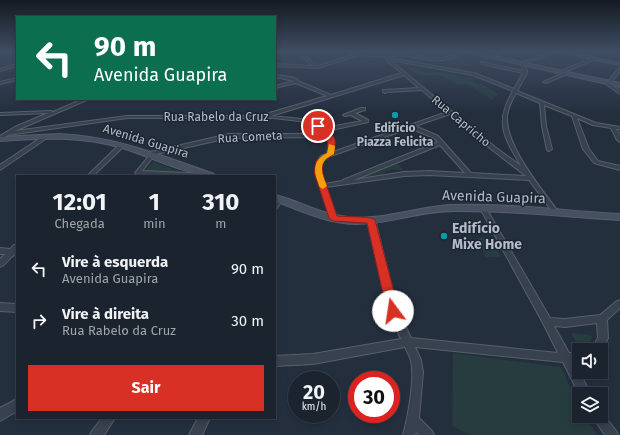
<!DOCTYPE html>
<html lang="pt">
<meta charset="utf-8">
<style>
body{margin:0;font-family:"Fira Sans",sans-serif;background:#282f3a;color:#f1f3f6;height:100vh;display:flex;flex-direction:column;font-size:15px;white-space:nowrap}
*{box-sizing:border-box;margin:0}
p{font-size:13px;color:#a0a4aa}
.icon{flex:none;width:22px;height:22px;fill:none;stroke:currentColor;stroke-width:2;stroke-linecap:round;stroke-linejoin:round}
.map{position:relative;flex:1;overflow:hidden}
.side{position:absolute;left:16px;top:175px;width:260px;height:244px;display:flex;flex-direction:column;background:#1b232e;border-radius:0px;box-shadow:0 2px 6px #0003,0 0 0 1px #39404a}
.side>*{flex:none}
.hud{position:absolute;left:16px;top:16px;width:260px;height:84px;border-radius:0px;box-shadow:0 2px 6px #0003,0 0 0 1px #39404a;background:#0b6e4f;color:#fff;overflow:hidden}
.controls{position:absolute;left:572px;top:343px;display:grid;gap:8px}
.controls a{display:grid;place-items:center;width:36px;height:36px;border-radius:0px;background:#1b232e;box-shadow:0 2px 6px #0003,0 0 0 1px #39404a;font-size:20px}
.speed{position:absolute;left:288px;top:371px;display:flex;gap:8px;font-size:20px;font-weight:700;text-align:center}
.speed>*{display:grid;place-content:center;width:52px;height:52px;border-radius:50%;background:#1b232e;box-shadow:0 2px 6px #0003,0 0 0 1px #39404a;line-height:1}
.speed small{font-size:10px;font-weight:400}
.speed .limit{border:6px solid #d22;background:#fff;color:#111}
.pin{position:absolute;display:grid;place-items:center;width:34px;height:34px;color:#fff;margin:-17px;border:2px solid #fff;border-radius:50%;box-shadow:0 1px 4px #0007}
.me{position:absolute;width:44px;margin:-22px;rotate:346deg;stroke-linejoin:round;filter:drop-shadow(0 0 3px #0008)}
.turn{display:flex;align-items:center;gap:14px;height:84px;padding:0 12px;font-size:18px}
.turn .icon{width:52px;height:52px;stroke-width:2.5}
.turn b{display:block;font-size:28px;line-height:34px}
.eta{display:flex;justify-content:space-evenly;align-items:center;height:68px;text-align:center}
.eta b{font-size:24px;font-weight:700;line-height:28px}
.cta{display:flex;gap:8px;margin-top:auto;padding:8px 12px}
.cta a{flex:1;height:46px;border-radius:0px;background:#d93025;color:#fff;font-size:16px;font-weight:700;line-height:46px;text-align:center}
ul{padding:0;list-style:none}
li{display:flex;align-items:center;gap:12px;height:52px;padding:0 12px}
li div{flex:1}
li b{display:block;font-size:15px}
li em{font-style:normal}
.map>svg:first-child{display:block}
.green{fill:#263c3f}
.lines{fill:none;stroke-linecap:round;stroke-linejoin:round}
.street-casing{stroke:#565f6c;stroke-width:2}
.secondary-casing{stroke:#565f6c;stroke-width:2}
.street{fill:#38414e;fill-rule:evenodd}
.secondary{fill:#465061;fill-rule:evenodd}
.route{fill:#d93025;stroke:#8d1f18}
.slow{fill:#f59e0b}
.culture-dot{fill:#0f9aa8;stroke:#1d2633;stroke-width:1.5}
.labels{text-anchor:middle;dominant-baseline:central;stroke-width:3;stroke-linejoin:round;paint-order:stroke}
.far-street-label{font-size:12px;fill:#b4bcc9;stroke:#1d2633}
.far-poi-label{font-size:12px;font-weight:bold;fill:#b4bcc9;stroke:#1d2633}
.street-label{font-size:14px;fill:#b4bcc9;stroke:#1d2633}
.poi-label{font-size:14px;font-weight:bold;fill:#b4bcc9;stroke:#1d2633;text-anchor:start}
</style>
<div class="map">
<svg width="620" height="435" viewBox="0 0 620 435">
<rect width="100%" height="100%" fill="#242f3e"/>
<g class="green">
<path d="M 409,67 L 424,72 L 454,74 L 461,78 L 480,77 L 484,79 L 471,80 L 476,84 L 482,84 L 498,94 L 492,100 L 468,84 L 459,85 L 440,75 L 418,76 L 420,75 L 415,74 L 416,72 L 406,69 Z"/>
<path d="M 153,162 L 182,172 L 144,171 Z"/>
<path d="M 397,163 L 403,170 L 389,170 L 385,172 L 384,175 L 348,183 Z"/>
<path d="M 477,238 L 491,238 L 501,257 L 486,257 Z"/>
<path d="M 571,333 L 589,335 L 592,337 L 587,350 L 580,350 Z"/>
<path d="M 453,353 L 561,367 L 579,407 L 579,416 L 585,416 L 597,435 L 470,435 L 452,426 Z"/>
</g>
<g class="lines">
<g class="street-casing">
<g id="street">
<path d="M 281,51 L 292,51 L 275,54 L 275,52 Z"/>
<path d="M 293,51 L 297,51 L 318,66 L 358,53 L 386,55 L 403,53 L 430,58 L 443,58 L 452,56 L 462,51 L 466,51 L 454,58 L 443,60 L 430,60 L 403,55 L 386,57 L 358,55 L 318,68 L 275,66 L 275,64 L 314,66 Z"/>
<path d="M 501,51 L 506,51 L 488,58 L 485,57 Z"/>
<path d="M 554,51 L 559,51 L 523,64 L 527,70 L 527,73 L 517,91 L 596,123 L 620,127 L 620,129 L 616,129 L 620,135 L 620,142 L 617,140 L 611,128 L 593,125 L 577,118 L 589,149 L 598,161 L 620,166 L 620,170 L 594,163 L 583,149 L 572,116 L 544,105 L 546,126 L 552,149 L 549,151 L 547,150 L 542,126 L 540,103 L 516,93 C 512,100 508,107 507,116 C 505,146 542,189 559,213 L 556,215 L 554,214 L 529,180 L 429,175 L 404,176 L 326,187 L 337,218 L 333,220 L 331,219 L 315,172 L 317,161 L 321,156 L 327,154 L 329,142 L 327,137 L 229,138 L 152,155 L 154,156 L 142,171 L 210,174 L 213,176 L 138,175 L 135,173 L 149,156 L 146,155 L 146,153 L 229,134 L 325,134 L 320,129 L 300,121 L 273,118 L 127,118 L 8,135 L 0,140 L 0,136 L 15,127 L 48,113 L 0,115 L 0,113 L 51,111 L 53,112 L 83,99 L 89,99 L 15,131 L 127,116 L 266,116 L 266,114 L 327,96 L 296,83 L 275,88 L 275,86 L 294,81 L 275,77 L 275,75 L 291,77 L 297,79 L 298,81 L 331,95 L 402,73 L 387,61 L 386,59 L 388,58 L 474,73 L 514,89 L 523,73 L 482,64 L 481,62 L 523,71 L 520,63 ZM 390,60 L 473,75 L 513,91 C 494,123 504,137 521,166 L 495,147 ZM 404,75 L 419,88 L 384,90 L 383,90 L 383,92 L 385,93 L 387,92 L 422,90 L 447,112 L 333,152 C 335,142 335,138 327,131 L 368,122 L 368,120 L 355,113 L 365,110 L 365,108 L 361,108 L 343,115 L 345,116 L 351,115 L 362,121 L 325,128 L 301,119 L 271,116 ZM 450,114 L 491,149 L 526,176 L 471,173 L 438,136 L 415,126 ZM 410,128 L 434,138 L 438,142 L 343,180 L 342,181 L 325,184 C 322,175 319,166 325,158 ZM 440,145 L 465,173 L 429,171 L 404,172 L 354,180 Z"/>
<path d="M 607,51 L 620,52 L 620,54 L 608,52 Z"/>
<path d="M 593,58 L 596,59 L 559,74 L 556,73 Z"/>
<path d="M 17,64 L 17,66 L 0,71 L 0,69 Z"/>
<path d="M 619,68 L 620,68 L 620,71 L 610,84 L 620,91 L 620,94 L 606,84 Z"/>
<path d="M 564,73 L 567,74 L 546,83 L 543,82 Z"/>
<path d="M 17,78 L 17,80 L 0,84 L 0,82 Z"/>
<path d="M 45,135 L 48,137 L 47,138 L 0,170 L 0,165 Z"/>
<path d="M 121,144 L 123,145 L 123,147 L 93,176 L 87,176 L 119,145 Z"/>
<path d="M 279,198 L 282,200 L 277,208 L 275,209 L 275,201 L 277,199 Z"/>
<path d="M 483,206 L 486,208 L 550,318 L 565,319 L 600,315 L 617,301 L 620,300 L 620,308 L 607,320 L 608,338 L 601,351 L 591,350 L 598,338 L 597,323 L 565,327 L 554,326 L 569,353 L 579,353 L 579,363 L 574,363 L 591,394 L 579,394 L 563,362 L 415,347 L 421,360 L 423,372 L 419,418 L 432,431 L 434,435 L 419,435 L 416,432 L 415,435 L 403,435 C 408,417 415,379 411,361 C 410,356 407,352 405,347 L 313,364 L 275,366 L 275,356 L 313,354 L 401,339 L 388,311 L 367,220 L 371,218 L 375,220 L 398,311 L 411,338 L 558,353 L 543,323 L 480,208 Z"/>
<path d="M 14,245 L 17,245 L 17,254 C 10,255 7,265 0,267 L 0,259 L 5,254 L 0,254 L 0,248 L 10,249 Z"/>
<path d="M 0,303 L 17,304 L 17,312 L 0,311 Z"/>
<path d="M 17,399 L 17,411 L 0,421 L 0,408 Z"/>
<path d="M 601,411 L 616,431 L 618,435 L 605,435 L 592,416 L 601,416 Z"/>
<path d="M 102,418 L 115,418 L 104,435 L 90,435 L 92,431 Z"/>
<path d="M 198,418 L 210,418 L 202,435 L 189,435 Z"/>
</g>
</g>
<g class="secondary-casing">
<g id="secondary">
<path d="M 461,51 L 470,51 L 620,83 L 620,87 Z"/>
<path d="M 553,51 L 563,51 L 620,63 L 620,65 Z"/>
<path d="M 59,134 C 114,136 163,156 214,174 L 215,176 C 189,176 149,156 122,148 C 82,136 41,138 0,141 L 0,137 Z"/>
<path d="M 275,195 C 300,201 322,215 348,217 C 382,221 416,207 450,205 C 506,203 564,211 620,214 L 620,220 C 564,217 509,210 453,211 C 420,211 389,224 357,224 C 328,224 301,211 275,201 Z"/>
</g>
</g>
<use href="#street" class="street"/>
<use href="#secondary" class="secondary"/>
</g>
<linearGradient id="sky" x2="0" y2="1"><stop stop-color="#141a22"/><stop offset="0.46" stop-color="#3f4d63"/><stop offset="1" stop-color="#3f4d63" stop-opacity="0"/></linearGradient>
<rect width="620" height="112" fill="url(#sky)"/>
<path class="route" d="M 316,124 C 323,124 333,133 335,140 C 336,144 334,150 334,154 L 323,162 L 322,172 L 337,216 C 345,217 372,216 375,220 L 399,311 L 398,314 L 389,314 L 387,311 L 367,223 L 333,221 L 329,218 L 314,172 L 316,161 L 327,153 C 329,139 326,136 316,127 Z"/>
<path class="slow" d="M 329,144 L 335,146 L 334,154 C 331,156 328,157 326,159 C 318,167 324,178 327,186 L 323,189 C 319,187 319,186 318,182 C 313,170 314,159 327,153 Z"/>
<g class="culture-dot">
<circle cx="395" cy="115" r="4"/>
<circle cx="444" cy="236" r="4"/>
</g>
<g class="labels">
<g class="far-street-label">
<text x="216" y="117">Rua Rabelo da Cruz</text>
<text transform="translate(461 121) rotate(40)">Rua Capricho</text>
<text transform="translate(250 137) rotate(-3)">Rua Cometa</text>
<text transform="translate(146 141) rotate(17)">Avenida Guapira</text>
</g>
<g class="far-poi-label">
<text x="395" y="128">Edifício<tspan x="395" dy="14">Piazza Felicita</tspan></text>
</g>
<g class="street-label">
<text transform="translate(494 197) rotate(2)">Avenida Guapira</text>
</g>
<g class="poi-label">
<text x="452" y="228">Edifício<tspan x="452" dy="16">Mixe Home</tspan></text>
</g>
</g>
</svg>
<div class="controls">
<a><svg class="icon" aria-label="sound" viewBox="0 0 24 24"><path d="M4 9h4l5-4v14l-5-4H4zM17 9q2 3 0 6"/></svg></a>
<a><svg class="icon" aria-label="layers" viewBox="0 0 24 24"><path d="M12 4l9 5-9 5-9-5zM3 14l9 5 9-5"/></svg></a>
</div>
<div class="speed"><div>20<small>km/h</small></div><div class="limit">30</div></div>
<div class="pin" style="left:318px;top:126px;background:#d93025"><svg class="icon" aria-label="arrive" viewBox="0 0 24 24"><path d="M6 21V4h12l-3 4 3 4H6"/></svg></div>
<svg class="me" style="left:393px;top:311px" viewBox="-20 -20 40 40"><circle r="19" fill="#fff"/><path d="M0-13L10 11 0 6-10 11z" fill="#d93025"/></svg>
<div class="hud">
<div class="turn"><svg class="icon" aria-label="left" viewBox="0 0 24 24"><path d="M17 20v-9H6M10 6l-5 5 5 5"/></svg><div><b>90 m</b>Avenida Guapira</div></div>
</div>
<section class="side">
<div class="eta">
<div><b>12:01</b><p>Chegada</p></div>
<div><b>1</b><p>min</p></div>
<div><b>310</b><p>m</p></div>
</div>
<ul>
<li><svg class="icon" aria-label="left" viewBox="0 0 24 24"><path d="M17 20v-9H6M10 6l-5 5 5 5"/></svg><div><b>Vire à esquerda</b><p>Avenida Guapira</p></div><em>90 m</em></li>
<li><svg class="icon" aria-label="right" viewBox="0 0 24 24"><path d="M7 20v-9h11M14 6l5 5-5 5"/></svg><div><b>Vire à direita</b><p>Rua Rabelo da Cruz</p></div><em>30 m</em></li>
</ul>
<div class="cta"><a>Sair</a></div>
</section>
</div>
